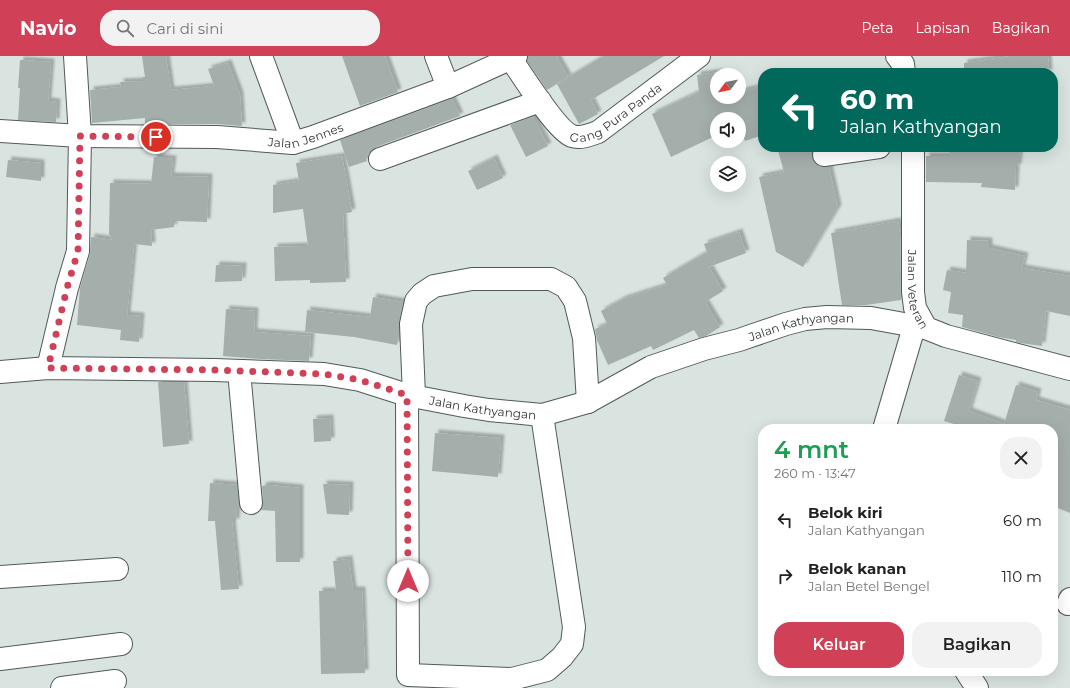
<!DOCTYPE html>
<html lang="id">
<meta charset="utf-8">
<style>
body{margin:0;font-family:Montserrat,sans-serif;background:#f2f2f2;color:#222;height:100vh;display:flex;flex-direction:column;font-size:15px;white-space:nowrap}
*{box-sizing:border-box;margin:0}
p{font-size:13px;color:#767676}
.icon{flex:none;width:22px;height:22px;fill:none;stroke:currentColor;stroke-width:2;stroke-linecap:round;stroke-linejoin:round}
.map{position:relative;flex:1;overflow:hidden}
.panel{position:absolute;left:758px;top:368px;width:300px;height:252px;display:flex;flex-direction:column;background:#fff;border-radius:16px;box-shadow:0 4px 16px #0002}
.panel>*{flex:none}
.top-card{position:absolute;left:758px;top:12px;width:300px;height:84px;border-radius:16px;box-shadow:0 4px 16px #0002;background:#00695c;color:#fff;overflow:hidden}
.needle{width:26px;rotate:238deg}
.buttons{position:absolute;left:710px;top:12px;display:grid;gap:8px}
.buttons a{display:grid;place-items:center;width:36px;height:36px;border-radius:50%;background:#fff;box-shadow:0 4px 16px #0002;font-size:20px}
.pin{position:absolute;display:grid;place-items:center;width:34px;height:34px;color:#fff;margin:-17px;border:2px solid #fff;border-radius:50%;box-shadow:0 1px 4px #0007}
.me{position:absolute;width:44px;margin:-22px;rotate:0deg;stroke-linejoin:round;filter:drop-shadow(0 0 3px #0008)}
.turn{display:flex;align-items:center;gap:14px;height:84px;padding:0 16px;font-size:18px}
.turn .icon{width:52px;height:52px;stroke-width:2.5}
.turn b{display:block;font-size:28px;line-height:34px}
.round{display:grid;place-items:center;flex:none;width:42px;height:42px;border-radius:16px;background:#f2f2f2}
.overview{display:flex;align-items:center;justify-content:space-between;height:68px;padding:0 16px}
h1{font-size:24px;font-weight:600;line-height:30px;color:#1e9e55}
.cta{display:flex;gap:8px;margin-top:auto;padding:8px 16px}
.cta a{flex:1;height:46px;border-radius:16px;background:#d04057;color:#fff;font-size:16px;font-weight:600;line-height:46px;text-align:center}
.cta a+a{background:#f2f2f2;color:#222}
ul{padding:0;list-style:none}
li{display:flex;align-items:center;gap:12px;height:56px;padding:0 16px}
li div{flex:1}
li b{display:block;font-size:15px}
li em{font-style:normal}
header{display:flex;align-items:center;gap:24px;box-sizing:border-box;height:56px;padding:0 20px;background:#d04057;color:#fff}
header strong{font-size:19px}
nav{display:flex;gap:22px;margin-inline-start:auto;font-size:14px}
.search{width:280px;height:36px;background:#f2f2f2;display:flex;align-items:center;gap:10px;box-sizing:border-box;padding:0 14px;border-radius:16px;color:#767676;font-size:15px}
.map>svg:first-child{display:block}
.building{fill:#a4aeab;filter:url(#shadow)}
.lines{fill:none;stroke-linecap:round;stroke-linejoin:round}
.minor-casing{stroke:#515a58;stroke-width:24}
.minor{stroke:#fff;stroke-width:22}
.route{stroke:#d04057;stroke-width:7;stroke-dasharray:0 12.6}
.labels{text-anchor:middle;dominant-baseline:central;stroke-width:4;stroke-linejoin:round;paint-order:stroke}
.street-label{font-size:12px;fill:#313534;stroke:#fff}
</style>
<header>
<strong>Navio</strong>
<div class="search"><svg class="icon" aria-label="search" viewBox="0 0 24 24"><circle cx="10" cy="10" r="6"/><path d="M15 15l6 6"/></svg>Cari di sini</div>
<nav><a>Peta</a><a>Lapisan</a><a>Bagikan</a></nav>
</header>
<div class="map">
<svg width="1070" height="632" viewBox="0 0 1070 632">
<defs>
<filter id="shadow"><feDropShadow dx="3.5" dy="-3.5" stdDeviation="1" flood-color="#0004"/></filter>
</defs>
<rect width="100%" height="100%" fill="#d9e3e0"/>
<g class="building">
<path d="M 142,0 L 166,0 L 171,34 L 214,30 L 208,13 L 228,7 L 240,39 L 242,70 L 217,68 L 145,68 L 145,62 L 92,67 L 90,34 L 121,31 L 120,26 L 143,25 L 143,21 L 145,21 Z"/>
<path d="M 342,0 L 385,0 L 398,36 L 360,50 Z"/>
<path d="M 528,0 L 556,0 L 568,21 L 547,34 L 527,5 Z"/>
<path d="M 604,0 L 664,0 L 591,44 L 598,58 L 579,68 L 557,28 Z"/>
<path d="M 1011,0 L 1048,0 L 1049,17 L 964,17 L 964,7 Z"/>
<path d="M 20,4 L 51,6 L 48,45 L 57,46 L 56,66 L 18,64 L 20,32 L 18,32 Z"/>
<path d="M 720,16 L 720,19 L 717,19 L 717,41 L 739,41 L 739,36 L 763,30 L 763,79 L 745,85 L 739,69 L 739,63 L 717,63 L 717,79 L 671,101 L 652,58 L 699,36 L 697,19 Z"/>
<path d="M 452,43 L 460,60 L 376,91 L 370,97 L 365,99 L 367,105 L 349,111 L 340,84 Z"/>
<path d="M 533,61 L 548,90 L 526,101 L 510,69 Z"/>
<path d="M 777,91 L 815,91 L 812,95 L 812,100 L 814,106 L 820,111 L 829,111 L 838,152 L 803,211 L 776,196 L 759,121 L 784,116 Z"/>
<path d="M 949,91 L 1020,91 L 1018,111 L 1016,111 L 1015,134 L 981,131 L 982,127 L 926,126 L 926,100 L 949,100 Z"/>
<path d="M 342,100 L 352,156 L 343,158 L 346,226 L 310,227 L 310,224 L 275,225 L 274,191 L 308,190 L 303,153 L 273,157 L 273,129 L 299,125 L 296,107 Z"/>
<path d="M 154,101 L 173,103 L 171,120 L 209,121 L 207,166 L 174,165 L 174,171 L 151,174 L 152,190 L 134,188 L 127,259 L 141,260 L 139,286 L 120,284 L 121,274 L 77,269 L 80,232 L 90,198 L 91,181 L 113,184 L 109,178 L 110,127 L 151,128 Z"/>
<path d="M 494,102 L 503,122 L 477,134 L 468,115 Z"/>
<path d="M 8,104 L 41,107 L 41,125 L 6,121 Z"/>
<path d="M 898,165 L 900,178 L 901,244 L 866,249 L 842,249 L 831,177 Z"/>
<path d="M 739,176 L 746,197 L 709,211 L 723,235 L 705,246 L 720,271 L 706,280 L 699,282 L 694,274 L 653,294 L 651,290 L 608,309 L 597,284 L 595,273 L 607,268 L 601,255 L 623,243 L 667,229 L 663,222 L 707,196 L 704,188 Z"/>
<path d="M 967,184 L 989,185 L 989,192 L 1025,200 L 1022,212 L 1070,220 L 1070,260 L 1046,255 L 1042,290 L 1020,287 L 1016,286 L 1016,284 L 998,281 L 962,271 L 963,259 L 948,257 L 951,236 L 943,234 L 947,214 L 966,217 Z"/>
<path d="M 216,209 L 243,210 L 242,225 L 215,226 Z"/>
<path d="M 373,241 L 403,246 L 399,266 L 399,279 L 397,289 L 354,281 L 305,276 L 307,254 L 370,261 Z"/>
<path d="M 226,253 L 255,255 L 254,276 L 311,280 L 309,305 L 261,303 L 223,300 Z"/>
<path d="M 959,319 L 978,325 L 969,355 L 1004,368 L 1016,329 L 1038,336 L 1036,344 L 1070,354 L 1070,457 L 1053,450 L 1053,373 L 970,373 L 944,365 Z"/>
<path d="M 158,326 L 184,326 L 189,388 L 163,391 Z"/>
<path d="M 330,362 L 331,385 L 314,386 L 313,363 Z"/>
<path d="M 435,377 L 501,382 L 498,421 L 432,415 Z"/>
<path d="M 210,427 L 237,429 L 240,452 L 237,452 L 236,466 L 232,466 L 239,533 L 221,534 L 215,465 L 208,465 Z"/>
<path d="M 323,428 L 350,429 L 349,459 L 327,458 Z"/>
<path d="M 268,429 L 300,432 L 300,506 L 276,506 L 275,455 L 261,454 L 263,446 L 262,430 Z"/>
<path d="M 349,503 L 353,534 L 362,534 L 365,617 L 321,618 L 319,535 L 336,535 L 333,505 Z"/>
</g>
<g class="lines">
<g class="minor-casing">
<g id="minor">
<path d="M 261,0 L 293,87"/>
<path d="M 436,0 L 448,31"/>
<path d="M 897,0 L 903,8 L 904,17"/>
<path id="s1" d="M 511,3 C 522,19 557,75 572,80 C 580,83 590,79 598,76 L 699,0"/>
<path id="s2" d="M 0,75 L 80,80 L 217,81 L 293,87 L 313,81 L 448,31 L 516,0"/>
<path id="s3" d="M 913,91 L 913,236 L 915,252 L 926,272 L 946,280 L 1070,313"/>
<path d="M 824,99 L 879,91"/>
<path d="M 380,103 L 540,45"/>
<path d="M 48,312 L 67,232 L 78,195 L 80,80 L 75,0"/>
<path d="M 239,315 L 251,447"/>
<path id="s4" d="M 0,316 L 48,312 L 215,314 L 324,318 L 360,324 L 407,339 L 464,350 L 489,354 L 542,359 L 588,346 L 651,311 L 704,293 L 739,284 L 786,268 L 805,263 L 827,261 L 871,262 L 926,272"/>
<path d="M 407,339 L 408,619 L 512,623 L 547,614 L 562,601 L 572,588 L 574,571 L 542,359"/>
<path d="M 414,340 L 411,268 L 416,245 L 422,238 L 434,230 L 472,223 L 551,223 L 566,231 L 575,245 L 584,282 L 588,346"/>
<path d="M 884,373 L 914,271"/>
<path d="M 0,521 L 117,513"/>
<path d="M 1068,548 L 1070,543"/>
<path d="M 0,603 L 121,588"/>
<path d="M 966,615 L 977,632"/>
<path d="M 62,632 L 115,625"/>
</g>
</g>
<use href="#minor" class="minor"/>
</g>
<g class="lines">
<path class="route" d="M 156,81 L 80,80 L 78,195 L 67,232 L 48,312 L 215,314 L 324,318 L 360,324 L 407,339 L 408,525"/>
</g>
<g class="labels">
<g class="street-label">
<text stroke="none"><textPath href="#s1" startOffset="150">Gang Pura Panda</textPath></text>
<text stroke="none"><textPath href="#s2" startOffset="307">Jalan Jennes</textPath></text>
<text stroke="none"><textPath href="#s3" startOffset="143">Jalan Veteran</textPath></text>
<text stroke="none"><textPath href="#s4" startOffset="823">Jalan Kathyangan</textPath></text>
<text stroke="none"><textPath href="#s4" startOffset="487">Jalan Kathyangan</textPath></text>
</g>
</g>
</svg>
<div class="buttons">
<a><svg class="needle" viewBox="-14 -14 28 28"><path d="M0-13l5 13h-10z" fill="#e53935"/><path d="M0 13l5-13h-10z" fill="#767676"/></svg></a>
<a><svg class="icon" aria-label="sound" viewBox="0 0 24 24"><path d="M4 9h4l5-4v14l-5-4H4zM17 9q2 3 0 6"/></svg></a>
<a><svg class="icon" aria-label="layers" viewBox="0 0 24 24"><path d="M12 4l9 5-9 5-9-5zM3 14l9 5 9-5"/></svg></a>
</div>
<div class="pin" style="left:156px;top:81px;background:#d93025"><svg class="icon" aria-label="arrive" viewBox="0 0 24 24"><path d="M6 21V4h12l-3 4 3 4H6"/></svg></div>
<svg class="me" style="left:408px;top:525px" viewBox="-20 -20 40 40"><circle r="19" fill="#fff"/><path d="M0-13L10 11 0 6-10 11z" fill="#d04057"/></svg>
<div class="top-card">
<div class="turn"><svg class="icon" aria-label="left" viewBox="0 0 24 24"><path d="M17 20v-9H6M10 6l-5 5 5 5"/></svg><div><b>60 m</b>Jalan Kathyangan</div></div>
</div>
<section class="panel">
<div class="overview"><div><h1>4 mnt</h1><p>260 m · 13:47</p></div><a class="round"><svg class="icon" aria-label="close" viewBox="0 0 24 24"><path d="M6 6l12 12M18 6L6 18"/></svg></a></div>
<ul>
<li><svg class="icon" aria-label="left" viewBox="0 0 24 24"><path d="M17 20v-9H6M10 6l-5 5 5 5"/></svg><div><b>Belok kiri</b><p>Jalan Kathyangan</p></div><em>60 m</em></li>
<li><svg class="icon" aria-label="right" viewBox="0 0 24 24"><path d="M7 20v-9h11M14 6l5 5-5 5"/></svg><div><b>Belok kanan</b><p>Jalan Betel Bengel</p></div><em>110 m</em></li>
</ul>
<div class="cta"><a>Keluar</a><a>Bagikan</a></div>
</section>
</div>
